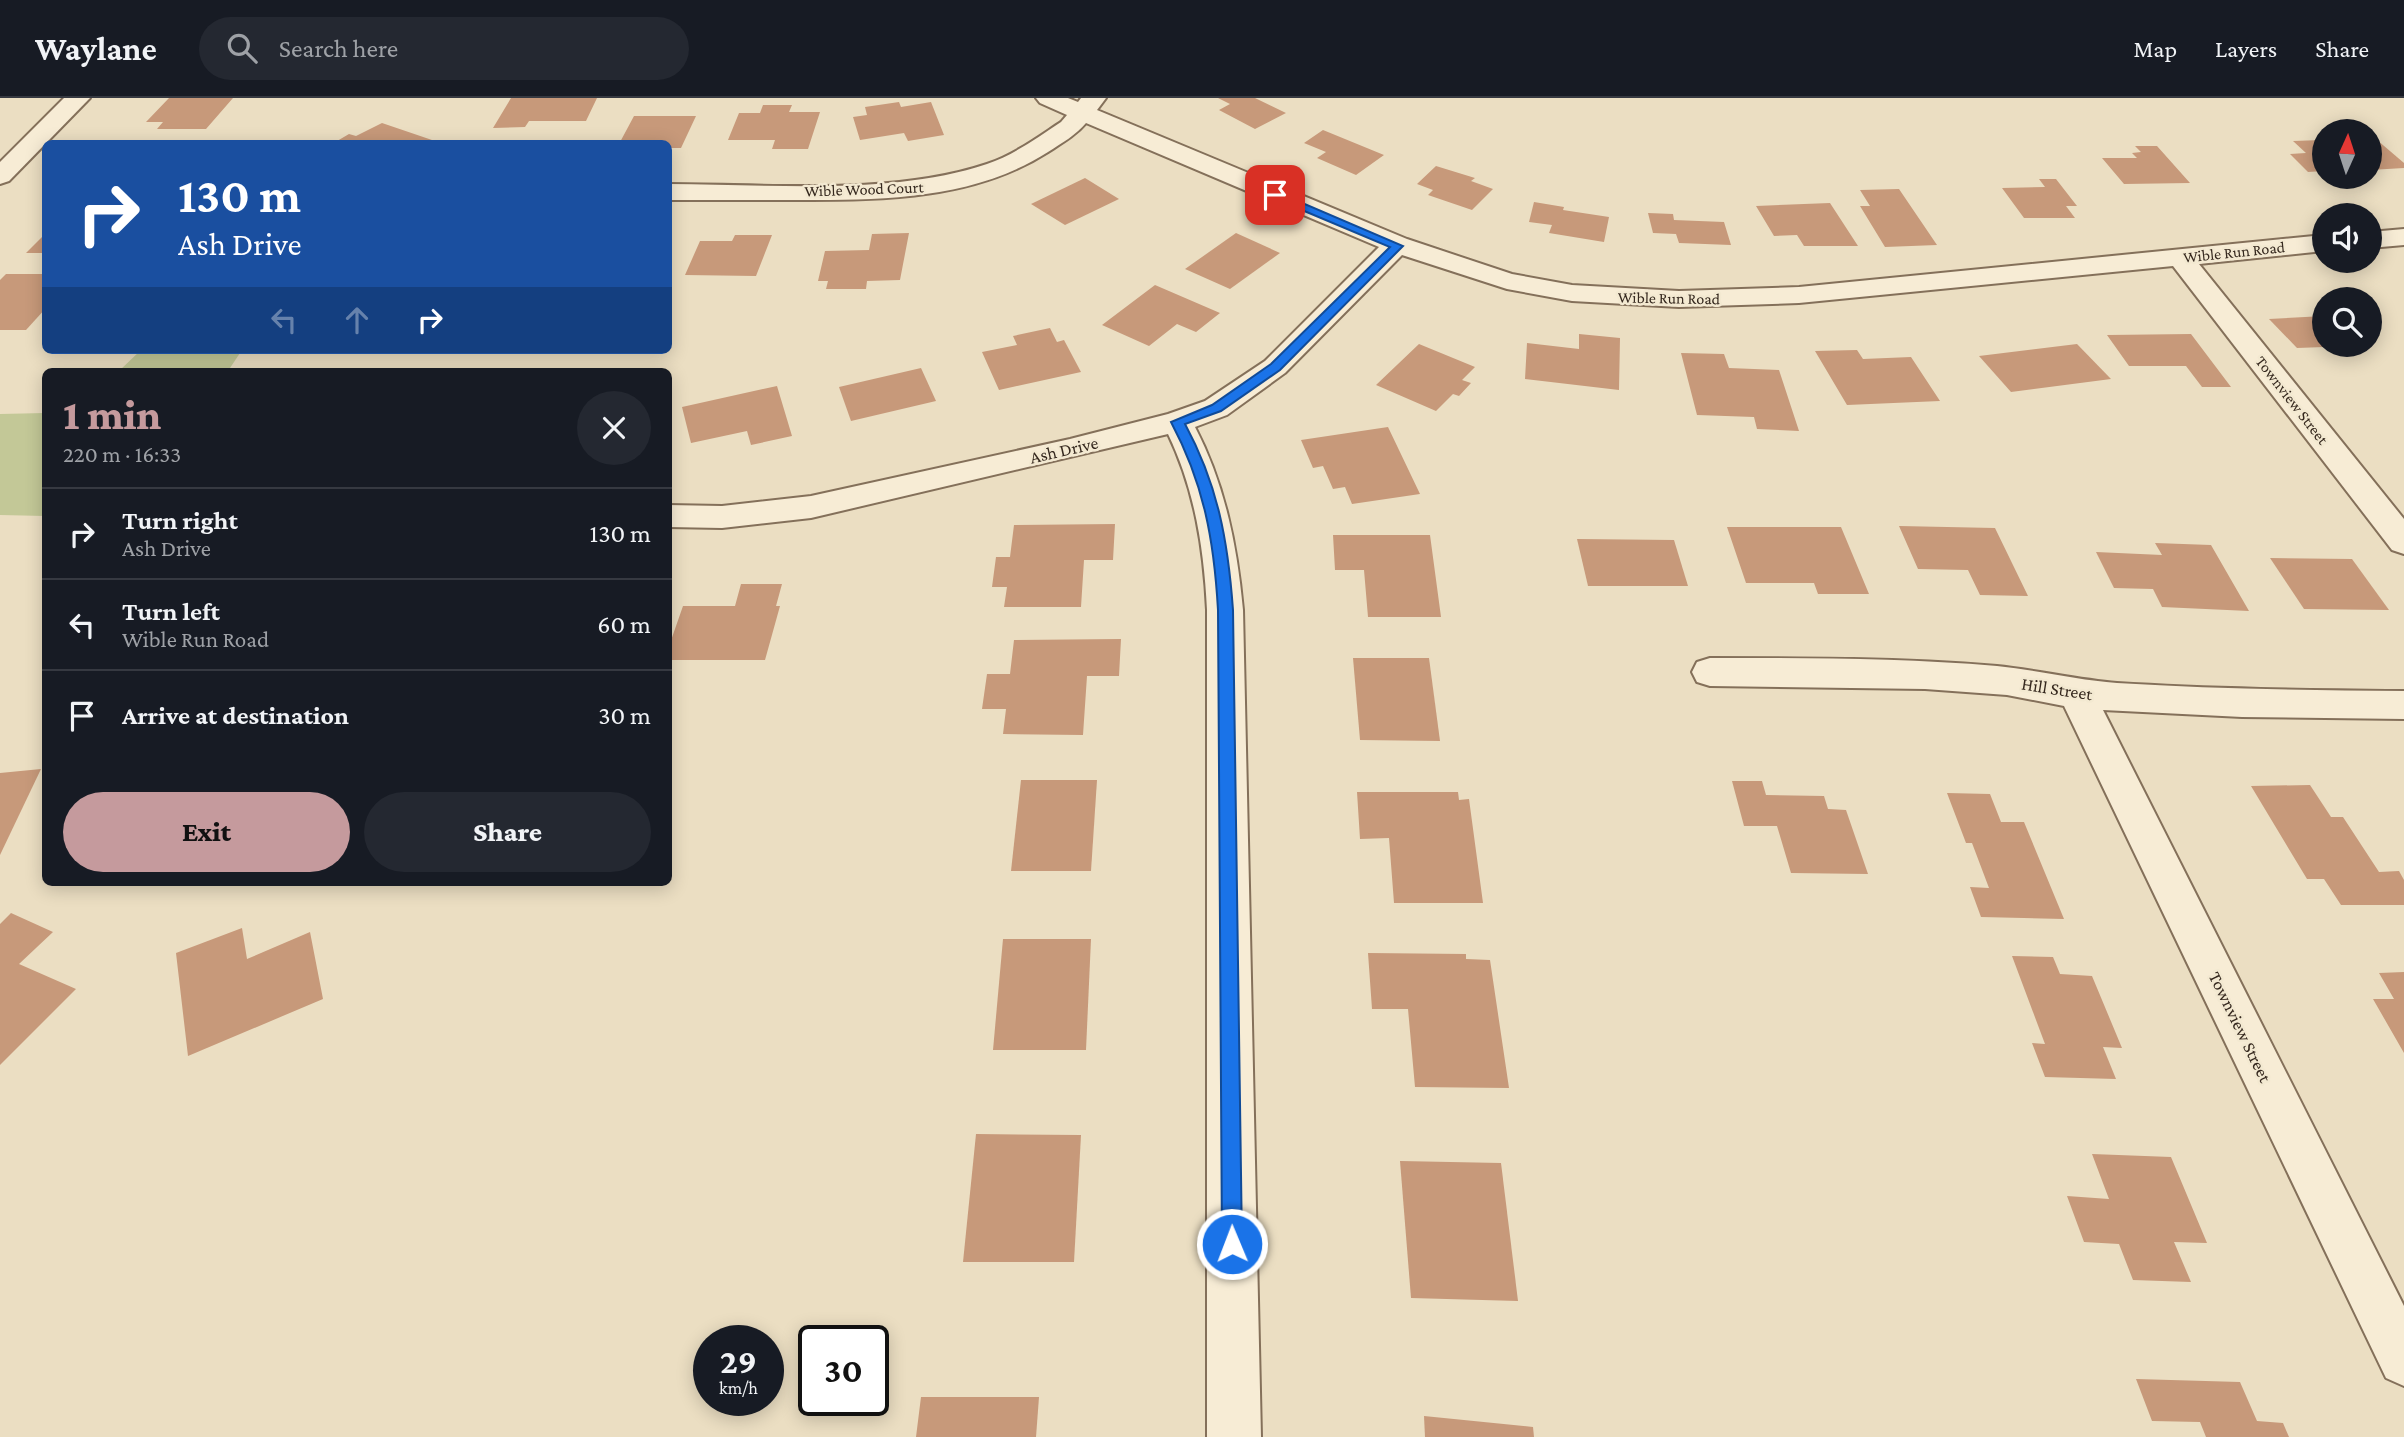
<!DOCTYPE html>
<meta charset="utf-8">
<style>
body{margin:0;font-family:"Crimson Pro",serif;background:#242831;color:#f1f3f6;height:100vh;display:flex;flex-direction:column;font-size:26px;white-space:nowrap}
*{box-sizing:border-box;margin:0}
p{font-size:23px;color:#9ea1a6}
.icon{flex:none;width:38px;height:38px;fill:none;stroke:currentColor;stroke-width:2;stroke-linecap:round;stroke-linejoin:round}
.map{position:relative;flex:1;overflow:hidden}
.drawer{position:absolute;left:42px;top:270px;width:630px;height:518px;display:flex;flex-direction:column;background:#171b24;border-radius:10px;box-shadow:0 4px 18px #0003}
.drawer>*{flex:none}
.banner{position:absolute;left:42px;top:42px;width:630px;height:214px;border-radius:10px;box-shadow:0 4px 18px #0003;background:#1a4fa0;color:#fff;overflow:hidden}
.needle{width:46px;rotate:3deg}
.fabs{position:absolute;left:2312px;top:21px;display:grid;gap:14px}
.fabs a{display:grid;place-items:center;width:70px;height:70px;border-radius:50%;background:#171b24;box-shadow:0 4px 18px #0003;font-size:35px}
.speed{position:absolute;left:693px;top:1227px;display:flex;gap:14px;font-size:35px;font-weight:700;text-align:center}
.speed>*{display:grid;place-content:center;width:91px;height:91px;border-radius:50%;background:#171b24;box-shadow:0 4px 18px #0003;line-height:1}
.speed small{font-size:18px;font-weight:400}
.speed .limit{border:4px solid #111;border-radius:10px;background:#fff;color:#111}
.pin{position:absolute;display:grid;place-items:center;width:60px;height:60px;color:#fff;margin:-30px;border-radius:14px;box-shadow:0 4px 10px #0006}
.me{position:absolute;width:77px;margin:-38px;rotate:359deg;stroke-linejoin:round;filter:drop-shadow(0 0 5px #0008)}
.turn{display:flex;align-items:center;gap:24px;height:147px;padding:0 21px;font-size:32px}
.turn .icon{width:91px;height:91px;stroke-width:2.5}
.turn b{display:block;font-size:49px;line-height:60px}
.lanes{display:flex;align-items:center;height:66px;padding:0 21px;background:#0003;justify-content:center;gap:35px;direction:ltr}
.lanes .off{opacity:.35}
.round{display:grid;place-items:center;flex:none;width:74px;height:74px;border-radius:37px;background:#242831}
.head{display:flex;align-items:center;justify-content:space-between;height:119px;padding:0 21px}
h1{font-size:42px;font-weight:800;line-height:52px;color:#c59a9d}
.action{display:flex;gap:14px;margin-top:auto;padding:14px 21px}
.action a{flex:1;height:80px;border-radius:42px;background:#c59a9d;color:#111;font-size:28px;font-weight:800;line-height:80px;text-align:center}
.action a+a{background:#242831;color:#f1f3f6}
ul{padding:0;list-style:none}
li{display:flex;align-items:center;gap:21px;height:91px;padding:0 21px;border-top:2px solid #363941}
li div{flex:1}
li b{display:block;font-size:26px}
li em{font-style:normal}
header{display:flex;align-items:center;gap:42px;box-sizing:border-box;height:98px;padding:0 35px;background:#171b24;border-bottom:2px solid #363941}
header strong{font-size:33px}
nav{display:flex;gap:38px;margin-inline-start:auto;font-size:24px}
.search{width:490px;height:63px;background:#242831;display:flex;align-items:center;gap:18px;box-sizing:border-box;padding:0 24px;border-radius:38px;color:#9ea1a6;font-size:26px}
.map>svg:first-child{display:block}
.green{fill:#c3c897}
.building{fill:#c7997a}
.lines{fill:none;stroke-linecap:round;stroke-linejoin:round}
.minor-casing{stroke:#84705a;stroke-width:4}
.minor{fill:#f7ecd5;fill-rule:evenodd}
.route{fill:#1a73e8;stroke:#114b97;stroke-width:2}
.labels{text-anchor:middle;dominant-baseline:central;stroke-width:5;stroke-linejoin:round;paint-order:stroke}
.far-street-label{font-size:16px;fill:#35281e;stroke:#f3e9d1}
.street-label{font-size:18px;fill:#35281e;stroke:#f3e9d1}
</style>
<header>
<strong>Waylane</strong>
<div class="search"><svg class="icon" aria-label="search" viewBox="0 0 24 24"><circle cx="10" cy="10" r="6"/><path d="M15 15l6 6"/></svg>Search here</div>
<nav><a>Map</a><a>Layers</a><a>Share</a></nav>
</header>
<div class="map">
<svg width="2404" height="1339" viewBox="0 0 2404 1339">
<rect width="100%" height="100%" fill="#ebdec2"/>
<g class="green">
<path d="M 141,252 L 242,252 L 228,273 L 119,273 Z"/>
<path d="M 45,315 L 45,418 L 0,417 L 0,316 Z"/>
</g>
<g class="building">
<path d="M 169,0 L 233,0 L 206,31 L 157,31 L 163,24 L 146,24 Z"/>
<path d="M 511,0 L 597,0 L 586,23 L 529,23 L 525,29 L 493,30 Z"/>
<path d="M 1218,0 L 1255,0 L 1286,15 L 1255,31 L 1219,12 L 1230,6 Z"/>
<path d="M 899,4 L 901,9 L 931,4 L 944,37 L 908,43 L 904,35 L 860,42 L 853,19 L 867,17 L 865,9 Z"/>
<path d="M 763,7 L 792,7 L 789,14 L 820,14 L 808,51 L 772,51 L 775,42 L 728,42 L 739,15 L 760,15 Z"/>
<path d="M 634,18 L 696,18 L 681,50 L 668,50 L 668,46 L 619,46 Z"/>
<path d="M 382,25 L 432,42 L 426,46 L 332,46 L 349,36 L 356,38 Z"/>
<path d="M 1323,32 L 1384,57 L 1356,77 L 1317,60 L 1326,54 L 1304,45 Z"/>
<path d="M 2370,36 L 2404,65 L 2404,70 L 2370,72 Z"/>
<path d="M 2322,42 L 2324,73 L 2308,74 L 2290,56 L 2306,55 L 2293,43 Z"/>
<path d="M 2135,48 L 2157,48 L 2190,85 L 2124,86 L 2102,60 L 2137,60 L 2132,55 L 2141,54 Z"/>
<path d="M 1436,68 L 1475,80 L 1471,83 L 1493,91 L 1472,112 L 1428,97 L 1433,92 L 1417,86 Z"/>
<path d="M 1085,80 L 1119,101 L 1065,127 L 1031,106 Z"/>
<path d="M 2039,81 L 2056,81 L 2077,108 L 2066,108 L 2075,120 L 2024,120 L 2002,90 L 2045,89 Z"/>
<path d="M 1899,91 L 1937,147 L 1885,149 L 1860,108 L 1870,108 L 1860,92 Z"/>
<path d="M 1534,104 L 1564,109 L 1563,112 L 1609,119 L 1604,144 L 1549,135 L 1552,127 L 1529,124 Z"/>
<path d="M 1830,105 L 1858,148 L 1804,148 L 1797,137 L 1774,138 L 1756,108 Z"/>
<path d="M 1648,115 L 1673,116 L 1674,122 L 1724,124 L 1731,147 L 1679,145 L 1676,136 L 1653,135 Z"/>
<path d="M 46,135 L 46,155 L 26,155 Z"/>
<path d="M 909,135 L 900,182 L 867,183 L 866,191 L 826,191 L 828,183 L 818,183 L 825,153 L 869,152 L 872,136 Z"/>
<path d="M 1236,135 L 1280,155 L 1230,191 L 1185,171 Z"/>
<path d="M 735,137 L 772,137 L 756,178 L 685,177 L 700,143 L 732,143 Z"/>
<path d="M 6,176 L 46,176 L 46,210 L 26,232 L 0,232 L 0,182 Z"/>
<path d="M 1155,187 L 1220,215 L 1196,234 L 1177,226 L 1149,248 L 1102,227 Z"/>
<path d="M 2324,218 L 2324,249 L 2297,250 L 2269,221 Z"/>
<path d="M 1050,230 L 1057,244 L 1064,242 L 1081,274 L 999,292 L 982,254 L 1017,247 L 1013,238 Z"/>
<path d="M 1579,236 L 1620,240 L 1619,292 L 1525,281 L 1527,245 L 1579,251 Z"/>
<path d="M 2191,236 L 2231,289 L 2202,289 L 2186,268 L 2129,268 L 2107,237 Z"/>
<path d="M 1419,246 L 1475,269 L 1462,282 L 1471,285 L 1459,298 L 1453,296 L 1436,313 L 1376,287 Z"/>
<path d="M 2077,246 L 2111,281 L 2011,294 L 1979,258 Z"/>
<path d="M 1857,252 L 1863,261 L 1911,259 L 1940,303 L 1847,307 L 1815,253 Z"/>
<path d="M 1681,255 L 1724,256 L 1729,270 L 1779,272 L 1799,333 L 1757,331 L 1754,319 L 1697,317 Z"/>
<path d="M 921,270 L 936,303 L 851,323 L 839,289 Z"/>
<path d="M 777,288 L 792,338 L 751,347 L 747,333 L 691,345 L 682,309 Z"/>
<path d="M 1388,329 L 1420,396 L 1352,406 L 1345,389 L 1333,391 L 1323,368 L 1313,370 L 1301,342 Z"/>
<path d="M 1115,426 L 1113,462 L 1084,462 L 1081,509 L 1004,509 L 1007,489 L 992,489 L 996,459 L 1010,459 L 1014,427 Z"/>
<path d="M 1899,428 L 1995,430 L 2028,498 L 1980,497 L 1968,472 L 1918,471 Z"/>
<path d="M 1727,429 L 1841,429 L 1869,496 L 1818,496 L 1814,485 L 1746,485 Z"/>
<path d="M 1333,437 L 1430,437 L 1441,519 L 1368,519 L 1364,472 L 1335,472 Z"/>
<path d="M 1577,441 L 1674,442 L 1688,488 L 1588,488 Z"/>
<path d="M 2155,445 L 2211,447 L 2249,513 L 2162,509 L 2153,491 L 2114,490 L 2096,454 L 2162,457 Z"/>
<path d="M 2270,460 L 2352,461 L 2389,512 L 2304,511 Z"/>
<path d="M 741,486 L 782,486 L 776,508 L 780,508 L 765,562 L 668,562 L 668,551 L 683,508 L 735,508 Z"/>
<path d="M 1121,541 L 1119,578 L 1087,578 L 1083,637 L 1003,636 L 1006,611 L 982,611 L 987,576 L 1010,576 L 1014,542 Z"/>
<path d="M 1353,560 L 1429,560 L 1440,643 L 1360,642 Z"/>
<path d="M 41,671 L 0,757 L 0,675 Z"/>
<path d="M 1021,682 L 1097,682 L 1091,773 L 1011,773 Z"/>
<path d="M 1732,683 L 1762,683 L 1766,697 L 1824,698 L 1828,711 L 1846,712 L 1868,776 L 1791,775 L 1777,728 L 1744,728 Z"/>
<path d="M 2310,687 L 2331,719 L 2343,719 L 2379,774 L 2399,773 L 2404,782 L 2404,807 L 2341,807 L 2324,781 L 2307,781 L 2251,688 Z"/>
<path d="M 1357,694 L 1458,694 L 1459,702 L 1469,701 L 1483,805 L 1394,805 L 1389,740 L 1360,741 Z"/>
<path d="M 1947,695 L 1990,696 L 2001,724 L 2024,724 L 2064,821 L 1981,819 L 1970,789 L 1989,790 L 1972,745 L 1966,745 Z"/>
<path d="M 11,815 L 53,834 L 19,866 L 76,891 L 0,967 L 0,826 Z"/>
<path d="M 242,830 L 247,861 L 310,834 L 323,901 L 188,958 L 176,855 Z"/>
<path d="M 1003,841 L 1091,841 L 1086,952 L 993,952 Z"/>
<path d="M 1368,855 L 1466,856 L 1466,861 L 1490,862 L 1509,990 L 1415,989 L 1408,911 L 1372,911 Z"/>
<path d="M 2012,858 L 2053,859 L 2060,876 L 2092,878 L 2122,950 L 2103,949 L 2116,981 L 2045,979 L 2032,945 L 2045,946 Z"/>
<path d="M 2404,874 L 2404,955 L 2373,901 L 2394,901 L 2379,875 Z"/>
<path d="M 976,1036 L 1081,1037 L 1074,1164 L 963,1164 Z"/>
<path d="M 2092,1056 L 2171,1059 L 2207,1145 L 2174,1144 L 2191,1184 L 2133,1182 L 2119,1146 L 2084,1144 L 2067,1098 L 2109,1101 Z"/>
<path d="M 1400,1063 L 1501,1065 L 1518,1203 L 1411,1200 Z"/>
<path d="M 2136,1281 L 2240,1284 L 2257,1323 L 2283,1325 L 2289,1339 L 2206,1339 L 2200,1324 L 2152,1323 Z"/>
<path d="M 921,1299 L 1039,1299 L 1036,1339 L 916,1339 Z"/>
<path d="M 1424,1318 L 1533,1329 L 1534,1339 L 1425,1339 Z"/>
</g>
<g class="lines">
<g class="minor-casing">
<g id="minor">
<path d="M 64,0 L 90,0 L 9,83 L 0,86 L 0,64 Z"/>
<path d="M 1036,0 L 1068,0 L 1078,4 L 1081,0 L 1106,0 L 1097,12 L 1407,141 L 1512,176 L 1572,187 L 1679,193 L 1799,189 L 2324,137 L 2324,153 L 2199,166 L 2404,421 L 2404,456 L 2392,452 L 2173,168 L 1799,205 L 1679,209 L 1572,203 L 1507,191 L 1402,157 L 1285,275 L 1227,317 L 1195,329 C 1225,387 1237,447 1243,512 L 1261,1339 L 1207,1339 L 1207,512 C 1204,451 1195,392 1168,336 L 811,420 L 722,430 L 668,429 L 668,407 L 722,408 L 811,398 L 1070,341 L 1168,316 L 1205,303 L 1265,263 L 1379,149 L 1086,25 C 1076,37 1062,45 1048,54 C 975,101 886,102 802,102 C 757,102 713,102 668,102 L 668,86 C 769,86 892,98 987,66 C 1014,57 1038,39 1061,24 L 1067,17 L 1040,5 Z"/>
<path d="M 2404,131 L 2404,147 L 2370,150 L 2370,134 Z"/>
<path d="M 1710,560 C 1806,560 1901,560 1997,568 C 2037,572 2077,582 2117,585 C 2213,591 2308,592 2404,593 L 2404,621 L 2242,619 L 2103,612 L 2404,1208 L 2404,1288 L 2386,1280 L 2064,608 L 2007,597 L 1925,591 L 1710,588 L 1697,584 L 1692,574 L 1697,564 Z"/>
</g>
</g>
<use href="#minor" class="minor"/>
</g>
<path class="route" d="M 1271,95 L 1279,95 L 1403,148 L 1280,272 L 1221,313 L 1185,326 C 1218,387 1228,443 1233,512 L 1242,1146 L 1239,1153 L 1232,1156 L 1225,1153 L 1222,1146 L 1218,512 C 1214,442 1204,386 1171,324 L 1212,307 L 1271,266 L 1390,149 L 1271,99 Z"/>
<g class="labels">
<g class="far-street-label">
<text transform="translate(864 91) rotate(-2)">Wible Wood Court</text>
<text transform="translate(2234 154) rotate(-6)">Wible Run Road</text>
<text transform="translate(1669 200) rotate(1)">Wible Run Road</text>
<text transform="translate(2292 302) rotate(52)">Townview Street</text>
</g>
<g class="street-label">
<text transform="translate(1064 352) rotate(-13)">Ash Drive</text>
<text transform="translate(2057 591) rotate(9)">Hill Street</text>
<text transform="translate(2240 929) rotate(64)">Townview Street</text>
</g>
</g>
</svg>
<div class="fabs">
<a><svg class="needle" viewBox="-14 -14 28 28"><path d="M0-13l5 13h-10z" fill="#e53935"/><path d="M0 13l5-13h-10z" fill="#9ea1a6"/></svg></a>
<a><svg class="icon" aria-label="sound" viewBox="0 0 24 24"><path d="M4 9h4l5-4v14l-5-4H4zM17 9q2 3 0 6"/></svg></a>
<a><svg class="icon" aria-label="search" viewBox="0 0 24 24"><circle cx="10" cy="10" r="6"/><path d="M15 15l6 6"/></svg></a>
</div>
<div class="speed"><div>29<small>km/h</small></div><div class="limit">30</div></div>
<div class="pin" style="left:1275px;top:97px;background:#d93025"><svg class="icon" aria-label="arrive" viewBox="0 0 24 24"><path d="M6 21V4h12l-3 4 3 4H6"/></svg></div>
<svg class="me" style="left:1232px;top:1146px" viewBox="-20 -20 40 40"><circle r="17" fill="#1a73e8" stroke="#fff" stroke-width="3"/><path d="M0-11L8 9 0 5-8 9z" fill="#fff"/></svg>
<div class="banner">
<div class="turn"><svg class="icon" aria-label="right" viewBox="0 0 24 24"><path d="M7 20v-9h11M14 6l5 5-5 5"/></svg><div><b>130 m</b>Ash Drive</div></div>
<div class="lanes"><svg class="icon off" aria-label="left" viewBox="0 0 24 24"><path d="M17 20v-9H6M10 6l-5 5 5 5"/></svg><svg class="icon off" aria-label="ahead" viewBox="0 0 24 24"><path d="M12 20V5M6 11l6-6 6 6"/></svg><svg class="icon" aria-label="right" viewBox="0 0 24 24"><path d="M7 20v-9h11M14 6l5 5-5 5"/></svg></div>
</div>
<section class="drawer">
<div class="head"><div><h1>1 min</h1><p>220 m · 16:33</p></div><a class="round"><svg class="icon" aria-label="close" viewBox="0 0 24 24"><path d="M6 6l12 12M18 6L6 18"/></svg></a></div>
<ul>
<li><svg class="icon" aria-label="right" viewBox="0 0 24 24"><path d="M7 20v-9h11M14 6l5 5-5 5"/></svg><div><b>Turn right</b><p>Ash Drive</p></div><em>130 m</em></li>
<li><svg class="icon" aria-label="left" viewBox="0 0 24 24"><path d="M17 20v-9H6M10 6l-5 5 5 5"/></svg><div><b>Turn left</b><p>Wible Run Road</p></div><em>60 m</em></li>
<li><svg class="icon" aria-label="arrive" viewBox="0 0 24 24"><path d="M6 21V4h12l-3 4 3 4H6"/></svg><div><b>Arrive at destination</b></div><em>30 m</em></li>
</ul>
<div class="action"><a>Exit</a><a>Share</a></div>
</section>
</div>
